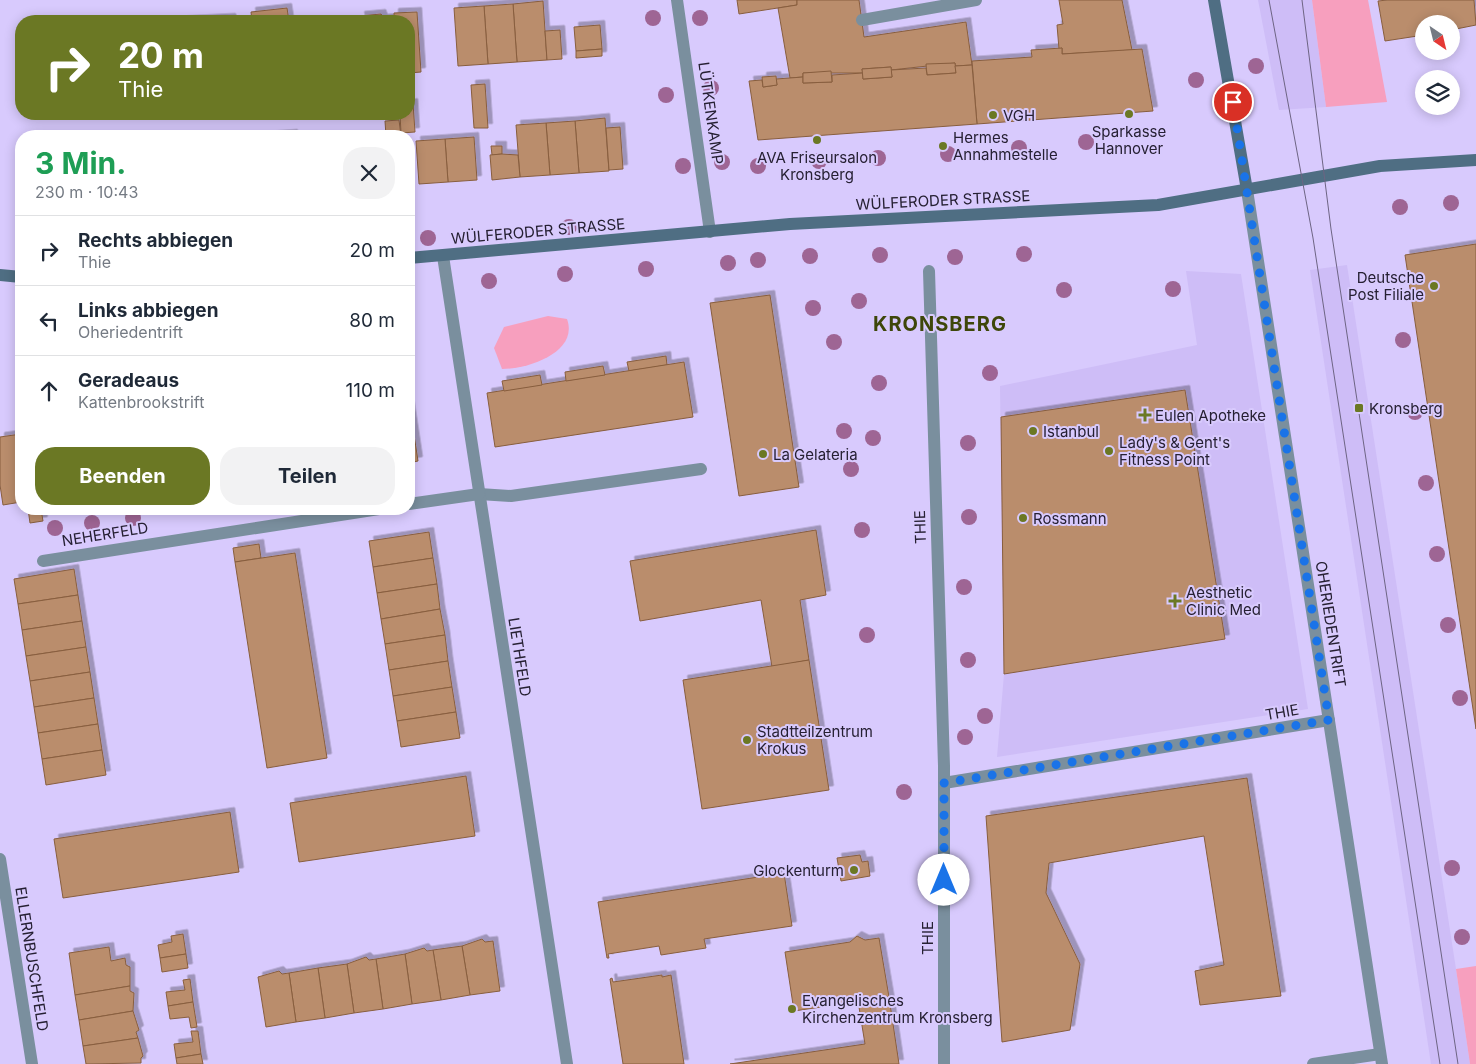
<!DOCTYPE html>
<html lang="de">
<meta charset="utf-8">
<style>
body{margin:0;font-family:Inter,sans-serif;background:#f2f2f3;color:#1f2937;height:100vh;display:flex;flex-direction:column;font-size:19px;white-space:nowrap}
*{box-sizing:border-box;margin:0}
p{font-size:16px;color:#747a83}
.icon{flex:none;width:28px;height:28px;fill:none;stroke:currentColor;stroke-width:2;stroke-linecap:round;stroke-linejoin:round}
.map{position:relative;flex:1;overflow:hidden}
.drawer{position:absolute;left:15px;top:130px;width:400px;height:385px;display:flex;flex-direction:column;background:#fff;border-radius:20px;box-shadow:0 2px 12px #0003}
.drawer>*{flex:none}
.hud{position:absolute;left:15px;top:15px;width:400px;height:105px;border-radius:20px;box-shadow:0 2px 12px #0003;background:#6b7824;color:#fff;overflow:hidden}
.needle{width:32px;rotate:145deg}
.fabs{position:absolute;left:1415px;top:15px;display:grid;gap:10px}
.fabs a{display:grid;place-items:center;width:45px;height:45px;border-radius:50%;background:#fff;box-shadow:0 2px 12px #0003;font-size:25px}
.pin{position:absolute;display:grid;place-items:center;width:42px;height:42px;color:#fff;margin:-21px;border:2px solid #fff;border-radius:50%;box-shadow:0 1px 5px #0007}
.me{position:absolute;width:55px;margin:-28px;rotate:0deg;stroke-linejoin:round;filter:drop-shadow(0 0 4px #0008)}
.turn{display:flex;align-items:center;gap:18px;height:105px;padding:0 20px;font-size:22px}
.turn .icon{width:65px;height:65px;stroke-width:2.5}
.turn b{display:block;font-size:35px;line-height:42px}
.round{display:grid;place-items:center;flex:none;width:52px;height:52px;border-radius:20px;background:#f2f2f3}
.summary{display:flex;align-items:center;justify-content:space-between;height:85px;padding:0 20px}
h1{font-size:30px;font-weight:700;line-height:38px;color:#1e9e55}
.action{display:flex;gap:10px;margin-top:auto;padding:10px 20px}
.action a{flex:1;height:58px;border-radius:20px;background:#6b7824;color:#fff;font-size:20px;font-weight:700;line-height:58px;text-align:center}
.action a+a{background:#f2f2f3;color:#1f2937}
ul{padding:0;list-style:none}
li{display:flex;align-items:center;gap:15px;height:70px;padding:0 20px;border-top:1px solid #e0e1e3}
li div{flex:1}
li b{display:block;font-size:19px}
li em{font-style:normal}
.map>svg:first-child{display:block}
.built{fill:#cebdf7}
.green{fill:#f79fbe}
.building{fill:#ba8d6c;stroke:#885e3e;filter:url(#shadow)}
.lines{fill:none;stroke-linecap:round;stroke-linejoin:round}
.lane{stroke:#7a8f9e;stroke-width:12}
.street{stroke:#7a8f9e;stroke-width:12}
.secondary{stroke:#4f6e83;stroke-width:12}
.tram{stroke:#6d6483;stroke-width:1}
.tree{fill:#9e6594}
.route{stroke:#1a73e8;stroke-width:9;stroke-dasharray:0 16.2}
.poi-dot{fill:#6b7824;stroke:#d8cafd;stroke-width:2}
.labels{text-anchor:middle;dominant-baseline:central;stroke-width:4;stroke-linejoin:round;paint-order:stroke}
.street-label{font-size:15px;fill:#262033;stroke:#d8cafd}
.poi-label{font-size:15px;fill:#262033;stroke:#d8cafd;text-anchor:start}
.district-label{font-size:20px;font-weight:bold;letter-spacing:1px;fill:#3e460a;stroke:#d8cafd}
</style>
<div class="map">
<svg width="1476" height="1064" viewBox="0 0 1476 1064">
<defs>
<filter id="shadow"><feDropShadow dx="4.5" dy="-4.5" stdDeviation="0" flood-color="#0004"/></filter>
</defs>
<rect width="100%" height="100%" fill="#d8cafd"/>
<g class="built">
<path d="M 1258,0 L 1312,0 L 1326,107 L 1279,110 Z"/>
<path d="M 1347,265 L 1456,969 L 1470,1064 L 1431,1064 L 1310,270 Z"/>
<path d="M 1186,271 L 1241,274 L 1308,709 L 997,757 L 1004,674 L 1000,386 L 1197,345 Z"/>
</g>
<g class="green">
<path d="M 1312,0 L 1368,0 L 1387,102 L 1326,107 Z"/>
<path d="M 548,316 L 567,319 C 579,352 528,369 502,369 L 494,348 L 504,327 Z"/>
<path d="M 1476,966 L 1476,1064 L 1470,1064 L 1456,969 Z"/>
</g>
<g class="building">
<path d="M 737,0 L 797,0 L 797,5 L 739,14 Z"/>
<path d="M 797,0 L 859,0 L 864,37 L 966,22 L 972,65 L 955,66 L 955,63 L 891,70 L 891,67 L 862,69 L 863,73 L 803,73 L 803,77 L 790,78 L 778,8 L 797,5 Z"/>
<path d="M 1059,0 L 1122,0 L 1132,50 L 1062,54 L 1062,48 L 1059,49 L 1057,25 L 1063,24 Z"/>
<path d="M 1387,0 L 1474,0 L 1476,25 L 1451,30 L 1451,24 L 1424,24 L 1424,35 L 1385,41 L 1378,1 Z"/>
<path d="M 543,1 L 547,60 L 517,62 L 513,4 Z"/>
<path d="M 513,4 L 517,62 L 488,64 L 484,6 Z"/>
<path d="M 484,6 L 488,64 L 458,66 L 454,8 Z"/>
<path d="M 287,8 L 289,21 L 252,21 L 251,12 Z"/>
<path d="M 417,12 L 421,72 L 409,73 L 409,21 L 382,21 L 381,14 L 383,19 L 394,18 L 394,13 Z"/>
<path d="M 381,14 L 382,21 L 347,21 L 361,21 L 360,16 Z"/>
<path d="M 231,18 L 232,21 L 172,21 Z"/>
<path d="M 600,25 L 602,49 L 576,51 L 574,27 Z"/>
<path d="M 560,30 L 562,59 L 547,60 L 545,31 Z"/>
<path d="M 1062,48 L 1062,54 L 1142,49 L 1153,111 L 977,124 L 972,61 L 1032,57 L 1031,50 Z"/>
<path d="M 602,49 L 602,56 L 576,58 L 576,51 Z"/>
<path d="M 955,63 L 956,73 L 927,75 L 926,64 Z"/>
<path d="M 972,65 L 977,124 L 758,140 L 749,81 L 762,80 L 763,87 L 777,85 L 776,79 L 803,77 L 803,83 L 832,82 L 832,75 L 863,73 L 863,79 L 892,77 L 891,70 L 926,68 L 927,75 L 956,73 L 955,66 Z"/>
<path d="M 891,67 L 892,77 L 863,79 L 862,69 Z"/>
<path d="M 831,71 L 832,82 L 803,83 L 803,73 Z"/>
<path d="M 776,76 L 777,85 L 763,87 L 762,77 Z"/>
<path d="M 485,84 L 488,128 L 474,128 L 471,85 Z"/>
<path d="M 413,103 L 415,132 L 401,133 L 400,114 L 409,114 L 409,104 Z"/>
<path d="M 605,118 L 609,171 L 579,173 L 575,121 Z"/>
<path d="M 399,120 L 401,136 L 386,136 L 385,121 Z"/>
<path d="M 575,121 L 579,173 L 550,175 L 546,123 Z"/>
<path d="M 546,123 L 550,175 L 520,177 L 516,125 Z"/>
<path d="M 620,127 L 623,169 L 609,170 L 606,128 Z"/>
<path d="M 293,134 L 293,136 L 265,136 Z"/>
<path d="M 474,137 L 477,180 L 448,182 L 445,139 Z"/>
<path d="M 445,139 L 448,182 L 419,184 L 416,141 Z"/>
<path d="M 491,146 L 502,146 L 502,154 L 492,155 Z"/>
<path d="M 502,154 L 518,155 L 520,177 L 492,180 L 490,155 Z"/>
<path d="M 1476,244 L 1476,729 L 1405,255 Z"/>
<path d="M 770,295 L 799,487 L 739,496 L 710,303 Z"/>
<path d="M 666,356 L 667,365 L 629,371 L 627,362 Z"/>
<path d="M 684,362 L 693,417 L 495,447 L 487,393 Z"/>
<path d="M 603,366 L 605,375 L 566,381 L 565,372 Z"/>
<path d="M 540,375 L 542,385 L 504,391 L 502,381 Z"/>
<path d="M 1185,390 L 1225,639 L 1004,674 L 1001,417 Z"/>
<path d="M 409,402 L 418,461 L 409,463 Z"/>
<path d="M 21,434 L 21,502 L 3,505 L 0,485 L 0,437 Z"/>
<path d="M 28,509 L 41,509 L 43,521 L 30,523 Z"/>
<path d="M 816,530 L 826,595 L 800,600 L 809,660 L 772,667 L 761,600 L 640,621 L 630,561 Z"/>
<path d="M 429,532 L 433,558 L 373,567 L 369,541 Z"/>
<path d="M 259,544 L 261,558 L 235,562 L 233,548 Z"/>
<path d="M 295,553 L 327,758 L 267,768 L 235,562 Z"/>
<path d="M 433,558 L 437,584 L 377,593 L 373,567 Z"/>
<path d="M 74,569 L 78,595 L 18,604 L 14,579 Z"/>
<path d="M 437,584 L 440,609 L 381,619 L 377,593 Z"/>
<path d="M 78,595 L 82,621 L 22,630 L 18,604 Z"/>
<path d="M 440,609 L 445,635 L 385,644 L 381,619 Z"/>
<path d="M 82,621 L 86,647 L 26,656 L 22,630 Z"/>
<path d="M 445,635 L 448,661 L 389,670 L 385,644 Z"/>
<path d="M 86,647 L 90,672 L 30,681 L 26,656 Z"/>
<path d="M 809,660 L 829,790 L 702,809 L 683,680 Z"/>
<path d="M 448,661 L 452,687 L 393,696 L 389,670 Z"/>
<path d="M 90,672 L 94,698 L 34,707 L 30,681 Z"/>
<path d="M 452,687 L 456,712 L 397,721 L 393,696 Z"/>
<path d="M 94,698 L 98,724 L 38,733 L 34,707 Z"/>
<path d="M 456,712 L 460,738 L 401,747 L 397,721 Z"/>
<path d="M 98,724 L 102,750 L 42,759 L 38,733 Z"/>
<path d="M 102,750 L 106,775 L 46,785 L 42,759 Z"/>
<path d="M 466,776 L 475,836 L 299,862 L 290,803 Z"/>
<path d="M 1247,778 L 1281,996 L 1200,1005 L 1195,971 L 1224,965 L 1204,836 L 1049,863 L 1046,893 L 1080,964 L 1070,1030 L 1002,1042 L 986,816 Z"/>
<path d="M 230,812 L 239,872 L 63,898 L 54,839 Z"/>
<path d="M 860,855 L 862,862 L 868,861 L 870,876 L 841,881 L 837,858 Z"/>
<path d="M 784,873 L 792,926 L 704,939 L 706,948 L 661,955 L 659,946 L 608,954 L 609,958 L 607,958 L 598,902 Z"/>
<path d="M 183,934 L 186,954 L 160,958 L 158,945 L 172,942 L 171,936 Z"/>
<path d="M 857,936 L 865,940 L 879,938 L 889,997 L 794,1011 L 785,952 L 850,942 Z"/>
<path d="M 482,939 L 485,942 L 493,941 L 500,991 L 470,995 L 462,946 Z"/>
<path d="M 462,946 L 470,995 L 441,1000 L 433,950 Z"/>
<path d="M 109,947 L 111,961 L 125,958 L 126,965 L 130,967 L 130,986 L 75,995 L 69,953 Z"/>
<path d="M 424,948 L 427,951 L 433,950 L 441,1000 L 412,1004 L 405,954 Z"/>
<path d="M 186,954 L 188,968 L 162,972 L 160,958 Z"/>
<path d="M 405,954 L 412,1004 L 383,1009 L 376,959 Z"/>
<path d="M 366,957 L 369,960 L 376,959 L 383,1009 L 354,1013 L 347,964 Z"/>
<path d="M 347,964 L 354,1013 L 325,1018 L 318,968 Z"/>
<path d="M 318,968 L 325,1018 L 296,1022 L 289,973 Z"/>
<path d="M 279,971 L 282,974 L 289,973 L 296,1022 L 266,1027 L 258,977 Z"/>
<path d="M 662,975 L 662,977 L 671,975 L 684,1064 L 623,1064 L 610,979 L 612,978 L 613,982 Z"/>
<path d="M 190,979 L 193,1002 L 168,1006 L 166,992 L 185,990 L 183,980 Z"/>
<path d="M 130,986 L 130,991 L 134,993 L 133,1011 L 79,1020 L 75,995 Z"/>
<path d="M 889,997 L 899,1064 L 730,1064 L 865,1044 L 858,1001 Z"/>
<path d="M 193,1002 L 197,1027 L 191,1028 L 189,1017 L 170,1019 L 168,1006 Z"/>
<path d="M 133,1011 L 139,1030 L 136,1032 L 138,1038 L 83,1046 L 79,1020 Z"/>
<path d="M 191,1031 L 198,1031 L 201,1054 L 176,1058 L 174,1044 L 193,1042 Z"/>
<path d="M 138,1038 L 143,1056 L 141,1058 L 141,1063 L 86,1064 L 83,1046 Z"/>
<path d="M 201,1054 L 203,1064 L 177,1064 L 176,1058 Z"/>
</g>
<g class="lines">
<g class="lane">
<path d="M 862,20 L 976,0"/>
<path d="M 479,494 L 511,496 L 701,469"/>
</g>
<g class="street">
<path d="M 677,0 L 710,232"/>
<path d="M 1247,190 L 1382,1064"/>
<path d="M 443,256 L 567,1064"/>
<path d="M 929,271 L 944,766 L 944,1064"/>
<path d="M 409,504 L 479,494"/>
<path d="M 43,561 L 379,509"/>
<path d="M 944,783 L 1329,720"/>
<path d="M 0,859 L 32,1064"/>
<path d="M 1313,1064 L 1380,1054"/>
</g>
<g class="secondary">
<path d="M 1214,0 L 1247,190"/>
<path d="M 409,258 L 790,224 L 1158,205 L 1380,166 L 1476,160"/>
<path d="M 0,275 L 21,277"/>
</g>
<g class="tram">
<path d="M 1269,0 L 1313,238 L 1440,1064"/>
<path d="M 1302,0 L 1331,229 L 1458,1064"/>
</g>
</g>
<g class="tree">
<circle cx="653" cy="18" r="8"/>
<circle cx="700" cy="18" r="8"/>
<circle cx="1256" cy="66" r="8"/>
<circle cx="1196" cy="80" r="8"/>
<circle cx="711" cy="88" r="8"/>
<circle cx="666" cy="95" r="8"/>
<circle cx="1086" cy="142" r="8"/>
<circle cx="1019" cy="148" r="8"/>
<circle cx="948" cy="154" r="8"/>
<circle cx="878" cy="158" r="8"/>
<circle cx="819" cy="161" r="8"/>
<circle cx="722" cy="162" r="8"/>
<circle cx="683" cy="166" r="8"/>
<circle cx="758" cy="166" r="8"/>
<circle cx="1451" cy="203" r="8"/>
<circle cx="1400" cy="207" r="8"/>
<circle cx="569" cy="227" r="8"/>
<circle cx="428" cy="238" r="8"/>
<circle cx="1024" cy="254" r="8"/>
<circle cx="880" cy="255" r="8"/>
<circle cx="810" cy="256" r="8"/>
<circle cx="955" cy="257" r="8"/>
<circle cx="758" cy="260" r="8"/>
<circle cx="728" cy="263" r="8"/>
<circle cx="646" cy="269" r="8"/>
<circle cx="565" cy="274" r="8"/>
<circle cx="489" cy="281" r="8"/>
<circle cx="1173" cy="289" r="8"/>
<circle cx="1064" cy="290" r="8"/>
<circle cx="859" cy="301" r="8"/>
<circle cx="813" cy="308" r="8"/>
<circle cx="1403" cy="340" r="8"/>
<circle cx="834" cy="342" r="8"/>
<circle cx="990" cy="373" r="8"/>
<circle cx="879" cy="383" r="8"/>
<circle cx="1415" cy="412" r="8"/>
<circle cx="844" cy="431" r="8"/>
<circle cx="873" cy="438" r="8"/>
<circle cx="968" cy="443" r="8"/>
<circle cx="851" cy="469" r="8"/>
<circle cx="1426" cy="483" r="8"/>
<circle cx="969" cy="517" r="8"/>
<circle cx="133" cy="518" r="8"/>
<circle cx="92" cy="523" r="8"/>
<circle cx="55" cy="528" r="8"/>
<circle cx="862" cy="530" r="8"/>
<circle cx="1437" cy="554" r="8"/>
<circle cx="964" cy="587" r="8"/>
<circle cx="1448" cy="625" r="8"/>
<circle cx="867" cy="635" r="8"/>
<circle cx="968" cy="660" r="8"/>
<circle cx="1460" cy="698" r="8"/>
<circle cx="985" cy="716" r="8"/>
<circle cx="965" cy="737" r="8"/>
<circle cx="904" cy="792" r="8"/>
<circle cx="1452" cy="868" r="8"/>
<circle cx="1462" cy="937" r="8"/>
</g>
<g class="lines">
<path class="route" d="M 944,880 L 944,783 L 1329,720 L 1233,102"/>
</g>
<g class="poi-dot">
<circle cx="1129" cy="114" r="5"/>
<circle cx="993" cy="115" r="5"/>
<circle cx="817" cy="140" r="5"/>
<circle cx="943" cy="146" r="5"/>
<circle cx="1434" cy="286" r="5"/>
<rect x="1354" y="403" width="10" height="10" rx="2.5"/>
<path d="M1142.5 407.5h5v5h5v5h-5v5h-5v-5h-5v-5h5z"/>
<circle cx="1033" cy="431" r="5"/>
<circle cx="1109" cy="451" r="5"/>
<circle cx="763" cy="454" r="5"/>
<circle cx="1023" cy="518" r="5"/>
<path d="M1172.5 593.5h5v5h5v5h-5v5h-5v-5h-5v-5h5z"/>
<circle cx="747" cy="740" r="5"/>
<circle cx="854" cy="870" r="5"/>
<circle cx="792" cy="1009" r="5"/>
</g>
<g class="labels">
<g class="street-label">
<text transform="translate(711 113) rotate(82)">LÜTKENKAMP</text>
<text transform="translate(943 200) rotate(-3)">WÜLFERODER STRASSE</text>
<text transform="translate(538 231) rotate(-5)">WÜLFERODER STRASSE</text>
<text transform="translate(920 527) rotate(-92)">THIE</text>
<text transform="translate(105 534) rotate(-9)">NEHERFELD</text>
<text transform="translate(1331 624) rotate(81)">OHERIEDENTRIFT</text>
<text transform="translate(520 657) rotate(81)">LIETHFELD</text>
<text transform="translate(1282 712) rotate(-10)">THIE</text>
<text transform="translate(927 938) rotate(-90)">THIE</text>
<text transform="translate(32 959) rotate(81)">ELLERNBUSCHFELD</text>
</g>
<g class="poi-label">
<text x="1003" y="115">VGH</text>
<text x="1129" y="131" text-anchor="middle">Sparkasse<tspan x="1129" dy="17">Hannover</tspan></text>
<text x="953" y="137">Hermes<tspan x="953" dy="17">Annahmestelle</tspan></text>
<text x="817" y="157" text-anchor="middle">AVA Friseursalon<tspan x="817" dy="17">Kronsberg</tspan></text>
<text x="1424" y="277" text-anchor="end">Deutsche<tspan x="1424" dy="17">Post Filiale</tspan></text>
<text x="1369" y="408">Kronsberg</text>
<text x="1155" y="415">Eulen Apotheke</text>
<text x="1043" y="431">Istanbul</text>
<text x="1119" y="442">Lady's &amp; Gent's<tspan x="1119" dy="17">Fitness Point</tspan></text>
<text x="773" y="454">La Gelateria</text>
<text x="1033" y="518">Rossmann</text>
<text x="1186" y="592">Aesthetic<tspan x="1186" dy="17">Clinic Med</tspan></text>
<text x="757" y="731">Stadtteilzentrum<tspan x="757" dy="17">Krokus</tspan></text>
<text x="844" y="870" text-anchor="end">Glockenturm</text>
<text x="802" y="1000">Evangelisches<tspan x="802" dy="17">Kirchenzentrum Kronsberg</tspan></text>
</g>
<g class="district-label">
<text x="940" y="324">KRONSBERG</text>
</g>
</g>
</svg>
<div class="fabs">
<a><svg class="needle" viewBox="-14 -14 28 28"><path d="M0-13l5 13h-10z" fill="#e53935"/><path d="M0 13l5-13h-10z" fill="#747a83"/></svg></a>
<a><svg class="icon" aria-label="layers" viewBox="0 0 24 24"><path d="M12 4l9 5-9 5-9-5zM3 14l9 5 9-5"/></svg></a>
</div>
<div class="pin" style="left:1233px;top:102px;background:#d93025"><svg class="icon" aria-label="arrive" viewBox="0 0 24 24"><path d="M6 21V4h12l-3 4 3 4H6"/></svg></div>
<svg class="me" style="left:944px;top:880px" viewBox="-20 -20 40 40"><circle r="19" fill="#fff"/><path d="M0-13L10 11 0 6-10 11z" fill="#1a73e8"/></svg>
<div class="hud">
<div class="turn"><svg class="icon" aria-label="right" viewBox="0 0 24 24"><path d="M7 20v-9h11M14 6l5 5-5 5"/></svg><div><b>20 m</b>Thie</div></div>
</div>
<section class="drawer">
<div class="summary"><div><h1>3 Min.</h1><p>230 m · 10:43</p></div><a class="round"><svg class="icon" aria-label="close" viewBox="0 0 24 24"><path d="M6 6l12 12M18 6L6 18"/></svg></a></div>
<ul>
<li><svg class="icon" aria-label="right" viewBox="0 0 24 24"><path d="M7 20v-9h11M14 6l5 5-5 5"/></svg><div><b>Rechts abbiegen</b><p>Thie</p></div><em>20 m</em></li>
<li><svg class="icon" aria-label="left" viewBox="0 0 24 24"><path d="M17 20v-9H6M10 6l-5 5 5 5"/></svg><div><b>Links abbiegen</b><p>Oheriedentrift</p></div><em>80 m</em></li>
<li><svg class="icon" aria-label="ahead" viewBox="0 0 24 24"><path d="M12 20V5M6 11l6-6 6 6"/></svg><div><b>Geradeaus</b><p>Kattenbrookstrift</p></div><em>110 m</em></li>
</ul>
<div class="action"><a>Beenden</a><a>Teilen</a></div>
</section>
</div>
